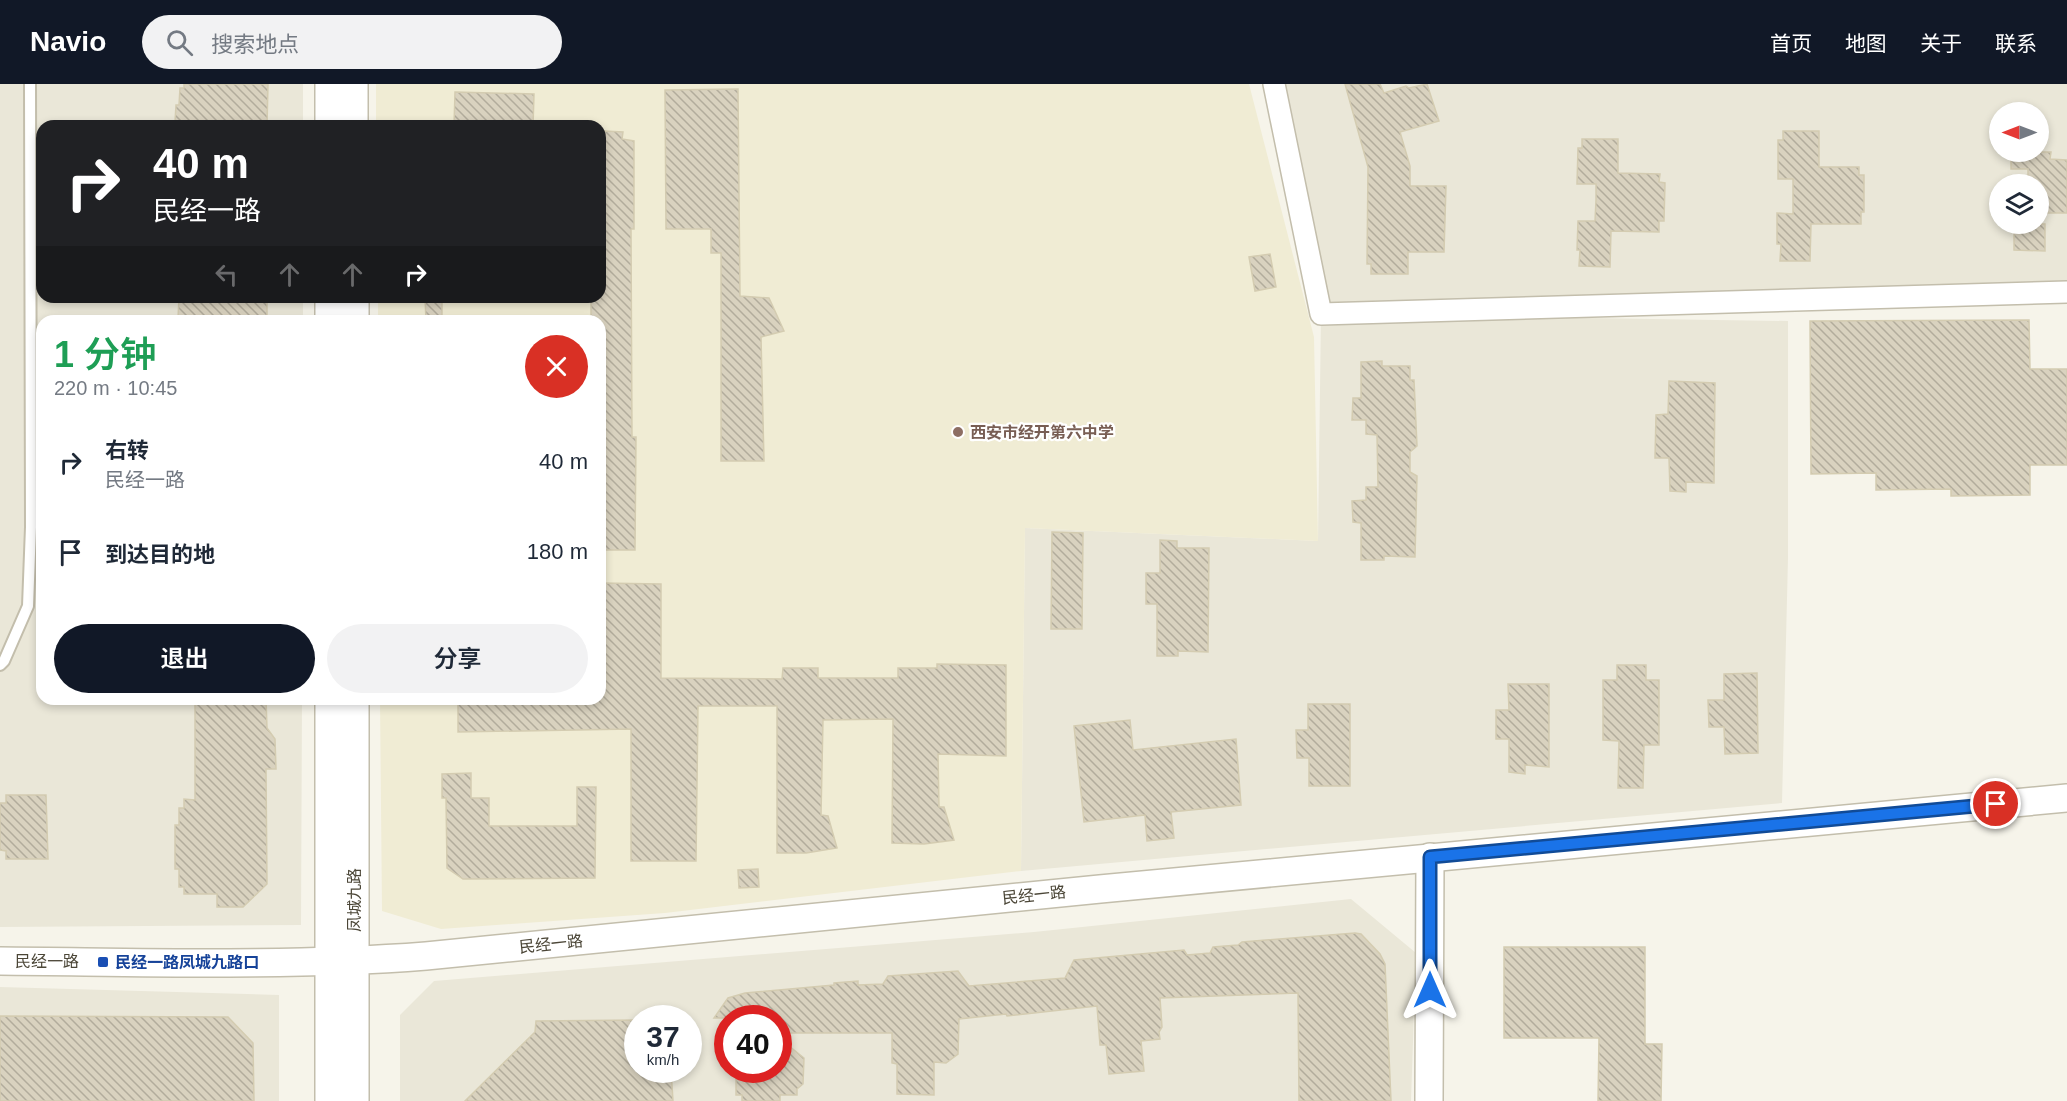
<!DOCTYPE html>
<html lang="zh">
<meta charset="utf-8">
<style>
body{margin:0;font-family:Arial,"Noto Sans SC",sans-serif;background:#f2f2f3;color:#1f2937;height:100vh;display:flex;flex-direction:column;font-size:22px;white-space:nowrap}
*{box-sizing:border-box;margin:0}
p{font-size:20px;color:#747a83}
.icon{flex:none;width:33px;height:33px;fill:none;stroke:currentColor;stroke-width:2;stroke-linecap:round;stroke-linejoin:round}
.map{position:relative;flex:1;overflow:hidden}
.side{position:absolute;left:36px;top:231px;width:570px;height:390px;display:flex;flex-direction:column;background:#fff;border-radius:18px;box-shadow:0 3px 9px #0003}
.side>*{flex:none}
.guide{position:absolute;left:36px;top:36px;width:570px;height:183px;border-radius:18px;box-shadow:0 3px 9px #0003;background:#202124;color:#fff;overflow:hidden}
.needle{width:39px;rotate:270deg}
.controls{position:absolute;left:1989px;top:18px;display:grid;gap:12px}
.controls a{display:grid;place-items:center;width:60px;height:60px;border-radius:50%;background:#fff;box-shadow:0 3px 9px #0003;font-size:30px}
.speed{position:absolute;left:624px;top:921px;display:flex;gap:12px;font-size:30px;font-weight:700;text-align:center}
.speed>*{display:grid;place-content:center;width:78px;height:78px;border-radius:50%;background:#fff;box-shadow:0 3px 9px #0003;line-height:1}
.speed small{font-size:15px;font-weight:400}
.speed .limit{border:9px solid #d22;background:#fff;color:#111}
.pin{position:absolute;display:grid;place-items:center;width:51px;height:51px;color:#fff;margin:-26px;border:3px solid #fff;border-radius:50%;box-shadow:0 2px 6px #0007}
.me{position:absolute;width:66px;margin:-33px;rotate:0deg;stroke-linejoin:round;filter:drop-shadow(0 0 4px #0008)}
.turn{display:flex;align-items:center;gap:21px;height:126px;padding:0 18px;font-size:27px}
.turn .icon{width:78px;height:78px;stroke-width:2.5}
.turn b{display:block;font-size:42px;line-height:51px}
.lanes{display:flex;align-items:center;height:57px;padding:0 18px;background:#0003;justify-content:center;gap:30px;direction:ltr}
.lanes .off{opacity:.35}
.round{display:grid;place-items:center;flex:none;width:63px;height:63px;border-radius:32px;background:#f2f2f3}
.overview{display:flex;align-items:center;justify-content:space-between;height:102px;padding:0 18px}
h1{font-size:36px;font-weight:600;line-height:45px;color:#1e9e55}
.primary-button{display:flex;gap:12px;margin-top:auto;padding:12px 18px}
.primary-button a{flex:1;height:69px;border-radius:36px;background:#111827;color:#fff;font-size:24px;font-weight:600;line-height:69px;text-align:center}
.primary-button a+a{background:#f2f2f3;color:#1f2937}
ul{padding:0;list-style:none}
li{display:flex;align-items:center;gap:18px;height:90px;padding:0 18px}
li div{flex:1}
li b{display:block;font-size:22px}
li em{font-style:normal}
header{display:flex;align-items:center;gap:36px;box-sizing:border-box;height:84px;padding:0 30px;background:#111827;color:#fff}
header strong{font-size:28px}
nav{display:flex;gap:33px;margin-inline-start:auto;font-size:21px}
.search{width:420px;height:54px;background:#f2f2f3;display:flex;align-items:center;gap:15px;box-sizing:border-box;padding:0 21px;border-radius:33px;color:#747a83;font-size:22px}
.map>svg:first-child{display:block}
.residential{fill:#eae7d8;fill-rule:evenodd}
.education{fill:#f0ecd4}
.building{fill:url(#building-back-hatch);stroke:#d4ccb1;stroke-width:1.5}
.lines{fill:none;stroke-linecap:round;stroke-linejoin:round}
.service-casing{stroke:#c3beac;stroke-width:14}
.minor-casing{stroke:#c3beac;stroke-width:24}
.tertiary-casing{stroke:#c3beac;stroke-width:30}
.service{stroke:#fff;stroke-width:10}
.minor{stroke:#fff;stroke-width:21}
.tertiary{stroke:#fff;stroke-width:27}
.route-casing{stroke:#114b97;stroke-width:15}
.route{stroke:#1a73e8;stroke-width:10}
.education-dot{fill:#8d6e63;stroke:#fff;stroke-width:2}
.transit-dot{fill:#1a4fb4;stroke:#fff;stroke-width:2}
.labels{text-anchor:middle;dominant-baseline:central;stroke-width:4.5;stroke-linejoin:round;paint-order:stroke}
.education-label{font-size:16px;font-weight:bold;fill:#785e54;stroke:#fff;text-anchor:start}
.street-label{font-size:16px;fill:#4b4637;stroke:#fff}
.transit-label{font-size:16px;font-weight:bold;fill:#164399;stroke:#fff;text-anchor:start}
</style>
<header>
<strong>Navio</strong>
<div class="search"><svg class="icon" aria-label="search" viewBox="0 0 24 24"><circle cx="10" cy="10" r="6"/><path d="M15 15l6 6"/></svg>搜索地点</div>
<nav><a>首页</a><a>地图</a><a>关于</a><a>联系</a></nav>
</header>
<div class="map">
<svg width="2067" height="1017" viewBox="0 0 2067 1017">
<defs>
<pattern id="building-back-hatch" width="6" height="6" patternUnits="userSpaceOnUse" patternTransform="scale(1.5)"><rect width="6" height="6" fill="#d9d2bf"/><path d="M-1 5l2 2M0 0l6 6M5-1l2 2" fill="none" stroke="#b2ac9c"/></pattern>
</defs>
<rect width="100%" height="100%" fill="#f6f4ea"/>
<g class="residential">
<path d="M 0,0 L 303,0 L 303,42 L 42,42 L 42,213 L 303,213 L 303,237 L 42,237 L 42,615 L 302,615 L 301,841 L 0,843 Z"/>
<path d="M 1270,0 L 2067,0 L 2067,201 L 1337,230 L 1788,237 L 1788,474 L 1782,719 L 1021,787 L 1025,444 L 1318,457 L 1321,230 ZM 2000,28 L 2038,28 L 2038,68 L 2000,68 ZM 2000,100 L 2038,100 L 2038,140 L 2000,140 Z"/>
<path d="M 1351,815 L 1416,869 L 1411,1017 L 400,1017 L 400,931 L 434,897 L 1034,848 ZM 638,934 L 688,934 L 688,986 L 638,986 ZM 728,934 L 778,934 L 778,986 L 728,986 Z"/>
<path d="M 0,903 L 279,911 L 279,1017 L 0,1017 Z"/>
</g>
<path class="education" d="M 376,0 L 1249,0 L 1314,253 L 1318,457 L 1025,444 L 1021,787 L 665,829 L 441,845 L 382,827 L 380,615 L 600,615 L 600,237 L 378,237 L 378,213 L 600,213 L 600,42 L 376,42 Z"/>
<g class="building">
<path d="M 184,0 L 268,0 L 267,42 L 184,42 L 184,38 L 175,38 L 176,21 L 179,21 L 180,4 L 184,4 Z"/>
<path d="M 1345,0 L 1380,0 L 1384,9 L 1406,2 L 1409,4 L 1427,0 L 1439,37 L 1400,48 L 1410,82 L 1410,102 L 1446,102 L 1444,168 L 1408,168 L 1408,190 L 1371,190 L 1371,180 L 1367,180 L 1368,83 Z"/>
<path d="M 738,5 L 740,212 L 769,214 L 784,247 L 761,253 L 764,377 L 721,377 L 721,169 L 711,169 L 711,145 L 666,145 L 665,6 Z"/>
<path d="M 455,8 L 534,10 L 533,42 L 454,42 Z"/>
<path d="M 604,47 L 623,48 L 622,55 L 634,57 L 634,145 L 631,145 L 632,353 L 636,353 L 635,466 L 600,466 L 600,237 L 591,237 L 591,213 L 600,213 L 600,56 L 604,56 Z"/>
<path d="M 1783,47 L 1819,47 L 1819,83 L 1859,83 L 1859,91 L 1864,91 L 1864,128 L 1861,128 L 1861,140 L 1811,140 L 1810,177 L 1780,177 L 1781,160 L 1777,160 L 1777,129 L 1793,130 L 1793,95 L 1778,95 L 1778,56 L 1783,56 Z"/>
<path d="M 1582,55 L 1618,55 L 1618,89 L 1660,90 L 1659,98 L 1665,99 L 1664,137 L 1659,137 L 1659,148 L 1611,147 L 1610,183 L 1579,182 L 1580,166 L 1577,166 L 1578,137 L 1595,137 L 1596,116 L 1596,100 L 1577,100 L 1578,64 L 1582,64 Z"/>
<path d="M 2011,68 L 2051,68 L 2050,75 L 2067,76 L 2067,129 L 2038,129 L 2038,100 L 2028,100 L 2028,85 L 2011,85 Z"/>
<path d="M 2014,140 L 2045,140 L 2045,167 L 2014,166 Z"/>
<path d="M 1270,170 L 1276,203 L 1255,207 L 1249,173 Z"/>
<path d="M 179,213 L 267,213 L 267,237 L 183,237 L 183,235 L 178,235 Z"/>
<path d="M 425,213 L 442,213 L 442,237 L 426,237 Z"/>
<path d="M 2029,236 L 2030,285 L 2067,285 L 2067,381 L 2030,381 L 2030,411 L 1951,412 L 1951,405 L 1876,406 L 1876,389 L 1811,390 L 1810,237 Z"/>
<path d="M 1382,277 L 1382,282 L 1410,282 L 1410,296 L 1414,296 L 1417,362 L 1410,368 L 1410,388 L 1417,392 L 1415,473 L 1384,472 L 1384,476 L 1361,476 L 1361,439 L 1353,438 L 1352,417 L 1366,416 L 1366,403 L 1378,403 L 1377,351 L 1366,350 L 1366,336 L 1352,336 L 1353,314 L 1361,314 L 1361,278 Z"/>
<path d="M 1669,297 L 1715,299 L 1714,399 L 1686,398 L 1686,408 L 1670,407 L 1669,374 L 1655,374 L 1656,331 L 1668,330 Z"/>
<path d="M 1052,448 L 1083,449 L 1082,545 L 1051,545 Z"/>
<path d="M 1160,456 L 1177,457 L 1177,464 L 1209,464 L 1208,568 L 1178,567 L 1178,572 L 1157,572 L 1157,520 L 1146,520 L 1146,489 L 1160,489 Z"/>
<path d="M 600,499 L 661,500 L 661,594 L 782,595 L 783,584 L 818,584 L 818,594 L 898,594 L 898,584 L 937,584 L 937,580 L 1006,581 L 1006,672 L 938,670 L 939,723 L 944,723 L 954,756 L 924,760 L 892,759 L 893,635 L 823,636 L 821,731 L 828,732 L 837,764 L 806,769 L 777,769 L 777,622 L 698,622 L 696,777 L 631,777 L 631,645 L 458,648 L 458,615 L 600,615 Z"/>
<path d="M 1617,581 L 1646,581 L 1646,596 L 1659,596 L 1659,661 L 1644,661 L 1643,704 L 1618,704 L 1619,657 L 1603,656 L 1603,596 L 1617,596 Z"/>
<path d="M 1757,589 L 1758,669 L 1725,670 L 1724,643 L 1709,643 L 1708,616 L 1724,616 L 1724,590 Z"/>
<path d="M 1508,600 L 1549,600 L 1549,683 L 1525,681 L 1525,690 L 1509,688 L 1509,655 L 1496,655 L 1496,626 L 1509,626 Z"/>
<path d="M 195,615 L 266,615 L 267,644 L 275,655 L 276,685 L 266,685 L 267,800 L 243,823 L 217,823 L 217,810 L 184,810 L 184,803 L 179,803 L 179,785 L 175,785 L 175,741 L 179,741 L 179,724 L 184,724 L 184,715 L 195,716 Z"/>
<path d="M 1308,620 L 1350,620 L 1350,702 L 1309,702 L 1309,674 L 1297,674 L 1296,646 L 1308,646 Z"/>
<path d="M 1130,636 L 1133,666 L 1236,655 L 1241,721 L 1171,728 L 1174,754 L 1147,757 L 1145,731 L 1084,738 L 1074,642 Z"/>
<path d="M 471,689 L 471,714 L 489,714 L 489,742 L 577,742 L 577,703 L 596,703 L 595,794 L 463,795 L 447,784 L 446,714 L 442,714 L 442,690 Z"/>
<path d="M 6,711 L 46,711 L 48,775 L 6,775 L 6,767 L 0,766 L 0,719 L 6,719 Z"/>
<path d="M 758,785 L 759,803 L 739,804 L 738,786 Z"/>
<path d="M 1355,849 L 1361,850 L 1380,870 L 1385,880 L 1391,1017 L 1299,1017 L 1298,909 L 1160,914 L 1162,943 L 1159,948 L 1160,955 L 1141,957 L 1144,987 L 1109,990 L 1106,961 L 1100,961 L 1097,922 L 1007,932 L 1006,930 L 959,935 L 958,970 L 946,979 L 934,978 L 934,1011 L 897,1010 L 897,980 L 892,979 L 892,949 L 778,949 L 778,934 L 714,934 L 728,914 L 745,909 L 834,901 L 834,899 L 858,897 L 858,901 L 883,900 L 888,892 L 958,887 L 969,902 L 1065,894 L 1074,876 L 1184,866 L 1187,871 L 1210,869 L 1213,863 L 1238,861 L 1242,858 Z"/>
<path d="M 1504,863 L 1645,863 L 1645,960 L 1662,960 L 1661,1017 L 1598,1017 L 1599,954 L 1504,954 Z"/>
<path d="M 0,932 L 228,933 L 253,959 L 254,1017 L 0,1017 Z"/>
<path d="M 638,936 L 638,986 L 671,986 L 673,1017 L 465,1017 L 535,948 L 536,937 Z"/>
<path d="M 778,953 L 804,974 L 803,1000 L 797,1005 L 797,1011 L 780,1011 L 780,1017 L 742,1017 L 742,1011 L 736,1011 L 736,986 L 778,986 Z"/>
</g>
<g class="lines">
<g class="service-casing">
<path id="service" d="M 0,581 L 4,577 L 28,522 L 31,443 L 30,0"/>
</g>
<g class="minor-casing">
<path id="minor" d="M 1274,0 L 1321,230 L 2067,208"/>
</g>
<g class="tertiary-casing">
<g id="tertiary">
<path d="M 329,0 L 329,42"/>
<path d="M 354,0 L 354,42"/>
<path d="M 329,213 L 329,237"/>
<path d="M 355,237 L 355,213"/>
<path d="M 329,615 L 329,1017"/>
<path d="M 355,615 L 355,1017"/>
<path d="M 0,877 C 142,878 284,883 426,872 L 1100,805 L 2067,714"/>
<path d="M 1429,1017 L 1430,773"/>
</g>
</g>
<use href="#service" class="service"/>
<use href="#minor" class="minor"/>
<use href="#tertiary" class="tertiary"/>
</g>
<g class="lines">
<g class="route-casing">
<path id="route" d="M 1430,906 L 1430,773 L 1996,720"/>
</g>
<use href="#route" class="route"/>
</g>
<circle class="education-dot" cx="958" cy="348" r="6"/>
<rect class="transit-dot" x="97" y="872" width="12" height="12" rx="3"/>
<g class="labels">
<g class="education-label">
<text x="970" y="348">西安市经开第六中学</text>
</g>
<g class="street-label">
<text transform="translate(1034 811) rotate(-6)">民经一路</text>
<text transform="translate(354 816) rotate(-90)">凤城九路</text>
<text transform="translate(551 860) rotate(-6)">民经一路</text>
<text x="47" y="877">民经一路</text>
</g>
<g class="transit-label">
<text x="115" y="878">民经一路凤城九路口</text>
</g>
</g>
</svg>
<div class="controls">
<a><svg class="needle" viewBox="-14 -14 28 28"><path d="M0-13l5 13h-10z" fill="#e53935"/><path d="M0 13l5-13h-10z" fill="#747a83"/></svg></a>
<a><svg class="icon" aria-label="layers" viewBox="0 0 24 24"><path d="M12 4l9 5-9 5-9-5zM3 14l9 5 9-5"/></svg></a>
</div>
<div class="speed"><div>37<small>km/h</small></div><div class="limit">40</div></div>
<div class="pin" style="left:1996px;top:720px;background:#d93025"><svg class="icon" aria-label="arrive" viewBox="0 0 24 24"><path d="M6 21V4h12l-3 4 3 4H6"/></svg></div>
<svg class="me" style="left:1430px;top:906px" viewBox="-20 -20 40 40"><path d="M0-17L14 15 0 8-14 15z" fill="#1a73e8" stroke="#fff" stroke-width="4"/></svg>
<div class="guide">
<div class="turn"><svg class="icon" aria-label="right" viewBox="0 0 24 24"><path d="M7 20v-9h11M14 6l5 5-5 5"/></svg><div><b>40 m</b>民经一路</div></div>
<div class="lanes"><svg class="icon off" aria-label="left" viewBox="0 0 24 24"><path d="M17 20v-9H6M10 6l-5 5 5 5"/></svg><svg class="icon off" aria-label="ahead" viewBox="0 0 24 24"><path d="M12 20V5M6 11l6-6 6 6"/></svg><svg class="icon off" aria-label="ahead" viewBox="0 0 24 24"><path d="M12 20V5M6 11l6-6 6 6"/></svg><svg class="icon" aria-label="right" viewBox="0 0 24 24"><path d="M7 20v-9h11M14 6l5 5-5 5"/></svg></div>
</div>
<section class="side">
<div class="overview"><div><h1>1 分钟</h1><p>220 m · 10:45</p></div><a class="round" style="background:#d93025;color:#fff"><svg class="icon" aria-label="close" viewBox="0 0 24 24"><path d="M6 6l12 12M18 6L6 18"/></svg></a></div>
<ul>
<li><svg class="icon" aria-label="right" viewBox="0 0 24 24"><path d="M7 20v-9h11M14 6l5 5-5 5"/></svg><div><b>右转</b><p>民经一路</p></div><em>40 m</em></li>
<li><svg class="icon" aria-label="arrive" viewBox="0 0 24 24"><path d="M6 21V4h12l-3 4 3 4H6"/></svg><div><b>到达目的地</b></div><em>180 m</em></li>
</ul>
<div class="primary-button"><a>退出</a><a>分享</a></div>
</section>
</div>
